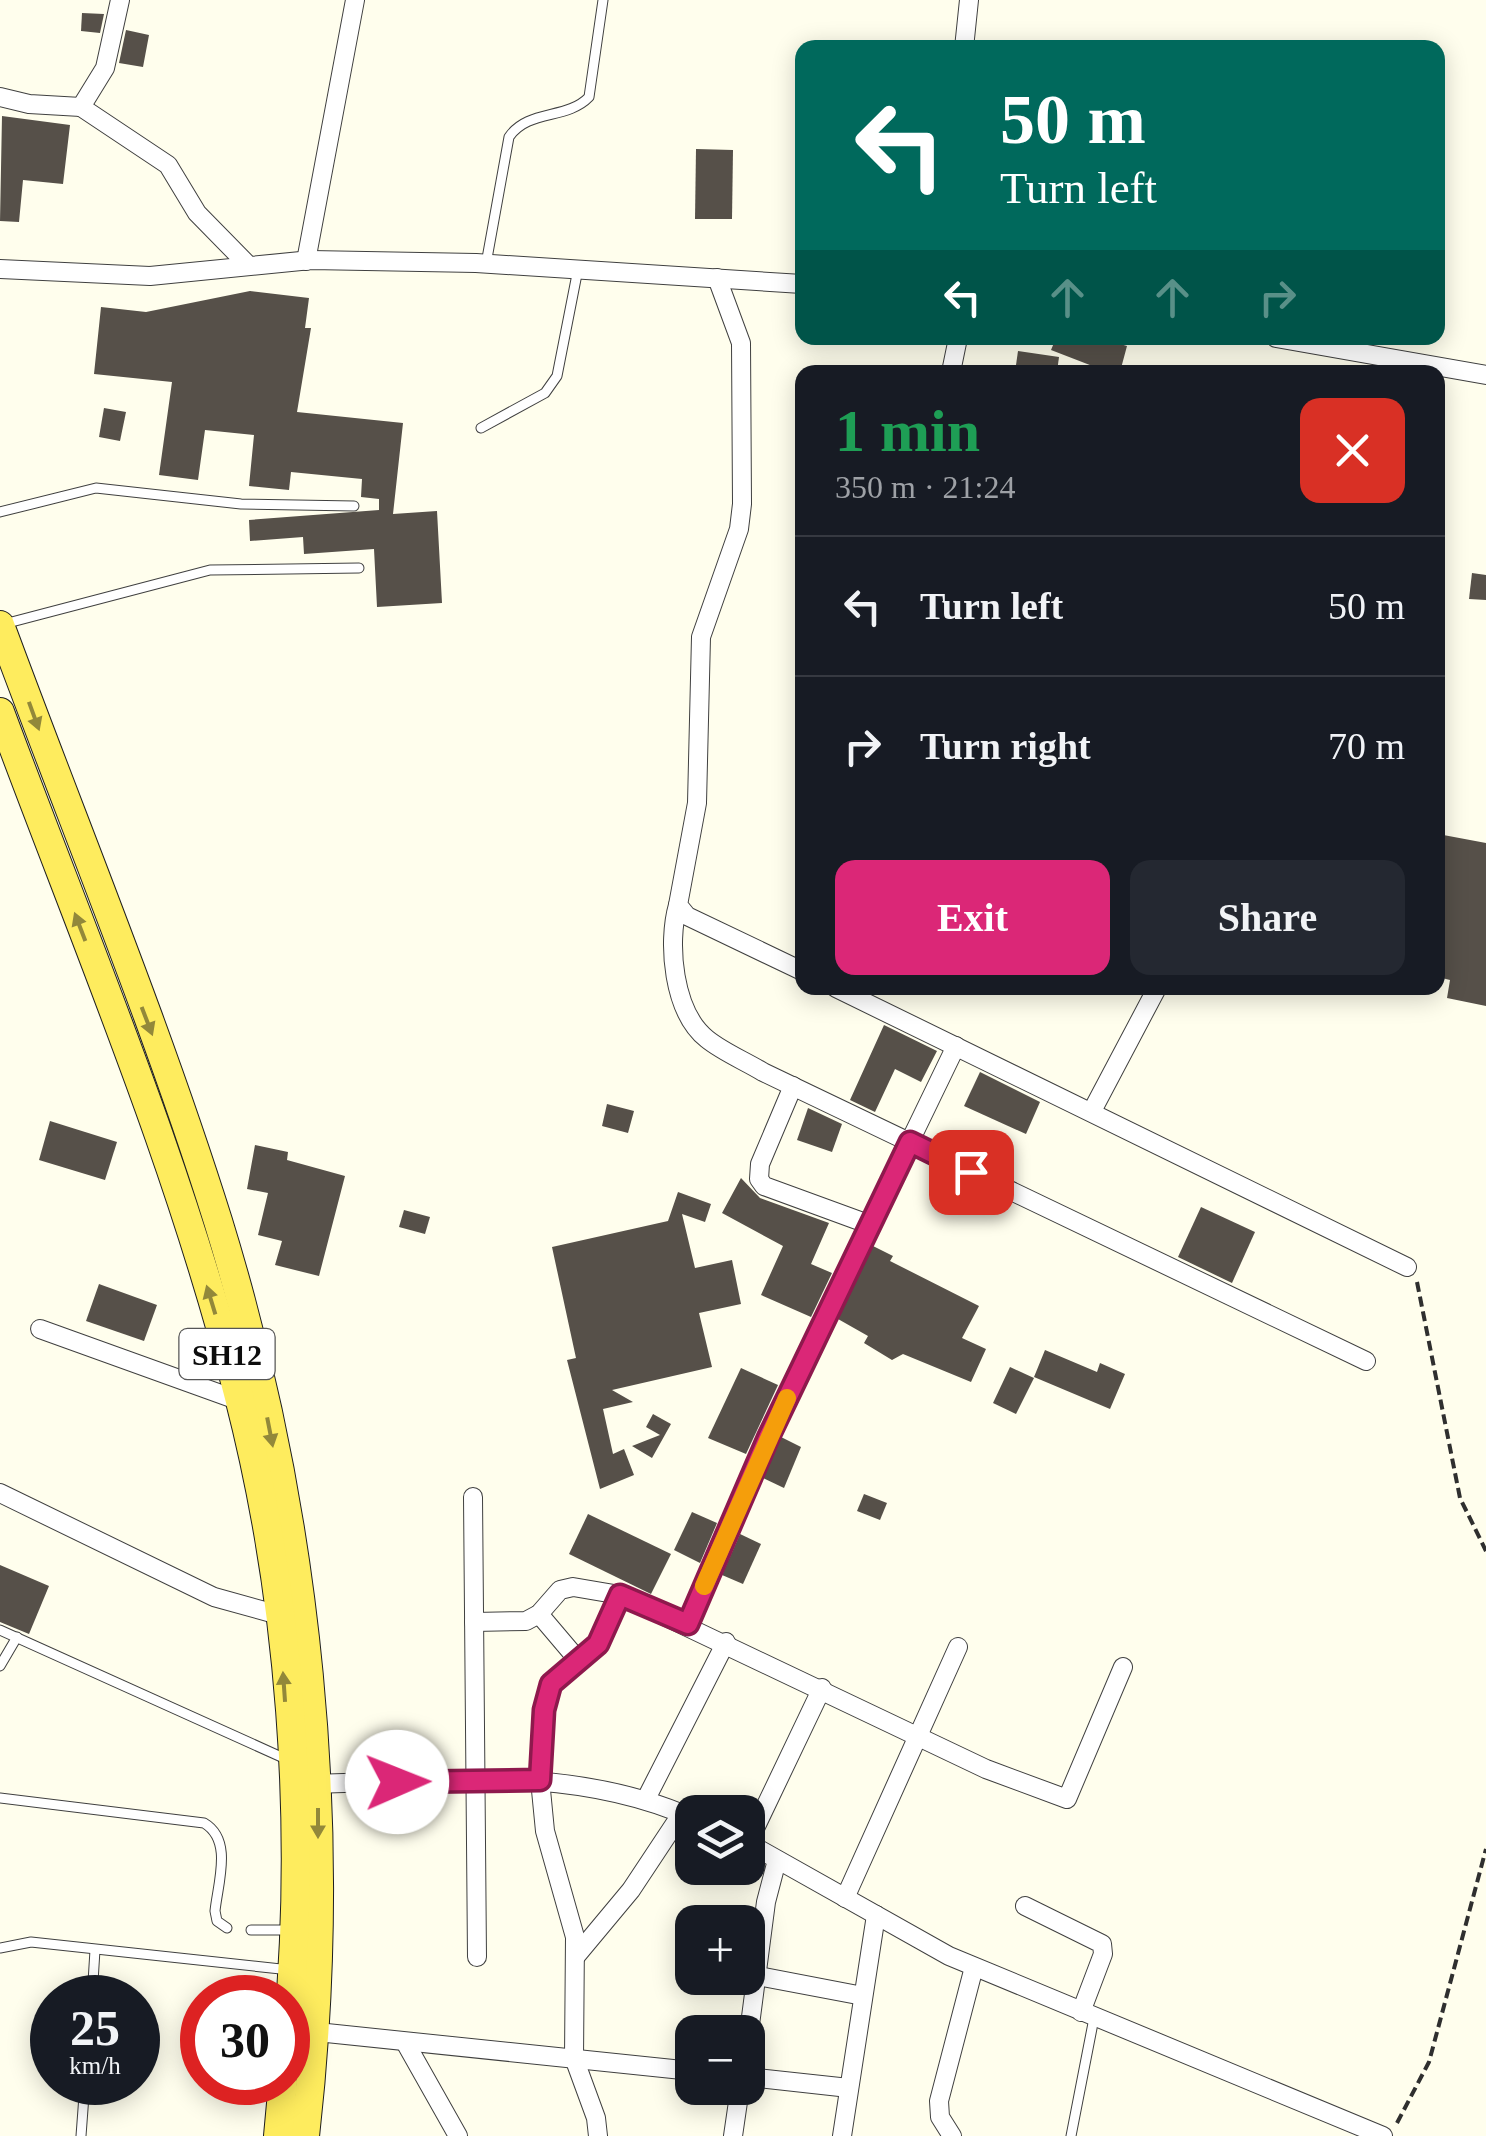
<!DOCTYPE html>
<meta charset="utf-8">
<style>
body{margin:0;font-family:"Times New Roman",serif;background:#242831;color:#f1f3f6;height:100vh;display:flex;flex-direction:column;font-size:38px;white-space:nowrap}
*{box-sizing:border-box;margin:0}
p{font-size:32px;color:#9ea1a6}
.icon{flex:none;width:55px;height:55px;fill:none;stroke:currentColor;stroke-width:2;stroke-linecap:round;stroke-linejoin:round}
.map{position:relative;flex:1;overflow:hidden}
.details{position:absolute;left:795px;top:365px;width:650px;height:630px;display:flex;flex-direction:column;background:#171b24;border-radius:20px;box-shadow:0 5px 25px #0003}
.details>*{flex:none}
.top-card{position:absolute;left:795px;top:40px;width:650px;height:305px;border-radius:20px;box-shadow:0 5px 25px #0003;background:#00695c;color:#fff;overflow:hidden}
.fabs{position:absolute;left:675px;top:1795px;display:grid;gap:20px}
.fabs a{display:grid;place-items:center;width:90px;height:90px;border-radius:20px;background:#171b24;box-shadow:0 5px 25px #0003;font-size:50px}
.speed{position:absolute;left:30px;top:1975px;display:flex;gap:20px;font-size:50px;font-weight:700;text-align:center}
.speed>*{display:grid;place-content:center;width:130px;height:130px;border-radius:50%;background:#171b24;box-shadow:0 5px 25px #0003;line-height:1}
.speed small{font-size:25px;font-weight:400}
.speed .limit{border:15px solid #d22;background:#fff;color:#111}
.pin{position:absolute;display:grid;place-items:center;width:85px;height:85px;color:#fff;margin:-42px;border-radius:20px;box-shadow:0 5px 15px #0006}
.me{position:absolute;width:110px;margin:-55px;rotate:89deg;stroke-linejoin:round;filter:drop-shadow(0 0 8px #0008)}
.turn{display:flex;align-items:center;gap:35px;height:210px;padding:0 40px;font-size:45px}
.turn .icon{width:130px;height:130px;stroke-width:2.5}
.turn b{display:block;font-size:70px;line-height:85px}
.lanes{display:flex;align-items:center;height:95px;padding:0 40px;background:#0003;justify-content:center;gap:50px;direction:ltr}
.lanes .off{opacity:.35}
.round{display:grid;place-items:center;flex:none;width:105px;height:105px;border-radius:20px;background:#242831}
.summary{display:flex;align-items:center;justify-content:space-between;height:170px;padding:0 40px}
h1{font-size:60px;font-weight:800;line-height:75px;color:#1e9e55}
.primary-button{display:flex;gap:20px;margin-top:auto;padding:20px 40px}
.primary-button a{flex:1;height:115px;border-radius:20px;background:#db2777;color:#fff;font-size:40px;font-weight:800;line-height:115px;text-align:center}
.primary-button a+a{background:#242831;color:#f1f3f6}
ul{padding:0;list-style:none}
li{display:flex;align-items:center;gap:30px;height:140px;padding:0 40px;border-top:2px solid #363941}
li div{flex:1}
li b{display:block;font-size:38px}
li em{font-style:normal}
.map>svg:first-child{display:block}
.building{fill:#565049}
.lines{fill:none;stroke-linecap:round;stroke-linejoin:round}
.service-casing{stroke:#404040;stroke-width:11}
.minor-casing{stroke:#404040;stroke-width:20}
.primary-casing{stroke:#1e1e1e;stroke-width:30}
.path{stroke:#2f2f2f;stroke-width:4;stroke-dasharray:10 5;stroke-linecap:butt}
.service{stroke:#fff;stroke-width:9}
.minor{stroke:#fff;stroke-width:18}
.primary{stroke:#feec5e;stroke-width:28}
.oneway{fill:#92883a}
.route-casing{stroke:#8e194d;stroke-width:25}
.route{stroke:#db2777;stroke-width:18}
.slow{stroke:#f59e0b;stroke-width:18}
.labels{text-anchor:middle;dominant-baseline:central;stroke-width:10;stroke-linejoin:round;paint-order:stroke}
.shield{fill:#fff;stroke:#565656;stroke-width:2.5}
.shield-label{font-size:30px;font-weight:bold;fill:#0d0d0d}
</style>
<div class="map">
<svg width="1486" height="2136" viewBox="0 0 1486 2136">
<rect width="100%" height="100%" fill="#fffeed"/>
<g class="building">
<path d="M 82,13 L 104,14 L 100,33 L 81,31 Z"/>
<path d="M 126,30 L 149,35 L 143,67 L 119,63 Z"/>
<path d="M 2,116 L 70,125 L 63,184 L 23,180 L 19,222 L 0,221 Z"/>
<path d="M 696,149 L 733,150 L 732,219 L 695,219 Z"/>
<path d="M 250,291 L 309,298 L 305,328 L 311,328 L 297,412 L 403,423 L 393,514 L 437,511 L 442,603 L 377,607 L 374,549 L 304,554 L 303,537 L 250,541 L 249,520 L 379,510 L 379,499 L 361,497 L 362,479 L 291,472 L 289,490 L 249,486 L 254,435 L 205,430 L 198,480 L 159,475 L 172,382 L 94,374 L 101,307 L 146,312 Z"/>
<path d="M 1056,338 L 1084,338 L 1101,345 L 1103,339 L 1127,346 L 1120,372 L 1093,372 L 1095,367 L 1051,350 Z"/>
<path d="M 1018,351 L 1059,357 L 1057,372 L 1015,372 Z"/>
<path d="M 104,408 L 126,412 L 120,441 L 99,437 Z"/>
<path d="M 1472,573 L 1486,575 L 1486,600 L 1469,599 Z"/>
<path d="M 1438,834 L 1486,843 L 1486,1006 L 1447,998 L 1450,980 L 1438,977 Z"/>
<path d="M 884,1025 L 937,1051 L 921,1082 L 895,1069 L 875,1112 L 850,1100 Z"/>
<path d="M 980,1072 L 1040,1102 L 1026,1134 L 964,1106 Z"/>
<path d="M 607,1104 L 634,1111 L 628,1133 L 602,1126 Z"/>
<path d="M 808,1108 L 842,1124 L 832,1152 L 797,1140 Z"/>
<path d="M 50,1121 L 117,1142 L 105,1180 L 39,1160 Z"/>
<path d="M 255,1145 L 288,1152 L 287,1160 L 345,1176 L 319,1276 L 275,1265 L 282,1241 L 258,1235 L 268,1193 L 247,1189 Z"/>
<path d="M 741,1178 L 760,1198 L 829,1223 L 811,1264 L 832,1273 L 811,1317 L 761,1295 L 783,1246 L 722,1213 Z"/>
<path d="M 678,1192 L 711,1204 L 705,1222 L 682,1214 L 695,1268 L 732,1260 L 741,1304 L 699,1313 L 712,1367 L 612,1390 L 633,1402 L 603,1409 L 613,1454 L 624,1449 L 634,1475 L 600,1489 L 567,1360 L 576,1358 L 552,1247 L 668,1221 Z"/>
<path d="M 1201,1207 L 1255,1232 L 1232,1283 L 1178,1257 Z"/>
<path d="M 404,1210 L 430,1217 L 425,1234 L 399,1227 Z"/>
<path d="M 873,1246 L 893,1256 L 890,1261 L 979,1306 L 962,1338 L 986,1349 L 971,1382 L 903,1354 L 892,1360 L 864,1343 L 868,1336 L 838,1319 Z"/>
<path d="M 99,1284 L 157,1305 L 144,1341 L 86,1321 Z"/>
<path d="M 1045,1350 L 1097,1372 L 1100,1363 L 1125,1374 L 1110,1409 L 1034,1377 Z"/>
<path d="M 1010,1367 L 1034,1378 L 1016,1414 L 993,1403 Z"/>
<path d="M 741,1368 L 778,1385 L 746,1454 L 708,1438 Z"/>
<path d="M 653,1414 L 671,1424 L 652,1458 L 632,1446 L 660,1435 L 646,1427 Z"/>
<path d="M 781,1437 L 801,1447 L 784,1488 L 763,1478 Z"/>
<path d="M 864,1494 L 887,1503 L 880,1520 L 857,1511 Z"/>
<path d="M 692,1512 L 717,1523 L 700,1563 L 674,1550 Z"/>
<path d="M 588,1514 L 671,1554 L 651,1594 L 569,1554 Z"/>
<path d="M 740,1534 L 761,1544 L 743,1584 L 722,1575 Z"/>
<path d="M 0,1565 L 49,1586 L 29,1634 L 0,1622 Z"/>
</g>
<g class="lines">
<g class="service-casing">
<g id="service">
<path d="M 486,264 L 509,137 C 528,109 567,120 589,97 L 603,0"/>
<path d="M 481,428 L 545,393 L 557,376 L 578,269"/>
<path d="M 0,512 L 96,488 L 241,504 L 354,506"/>
<path d="M 4,624 L 210,570 L 359,568"/>
<path d="M 0,1630 L 288,1760"/>
<path d="M 0,1666 L 17,1637"/>
<path d="M 0,1798 L 204,1823 C 233,1840 218,1882 215,1911 L 217,1921 L 227,1928"/>
<path d="M 251,1930 L 291,1930"/>
<path d="M 0,1948 L 31,1942 L 290,1970"/>
<path d="M 92,1998 L 95,1950"/>
<path d="M 81,2136 L 85,2082"/>
<path d="M 1071,2136 L 1094,2018"/>
</g>
</g>
<g class="minor-casing">
<g id="minor">
<path d="M 964,48 L 969,0"/>
<path d="M 0,97 L 29,104 L 81,107 L 105,68 L 120,0"/>
<path d="M 81,107 L 168,165 L 197,213 L 248,265"/>
<path d="M 306,261 L 355,0"/>
<path d="M 0,269 L 150,276 L 311,260 L 476,263 L 802,284"/>
<path d="M 717,278 L 741,343 L 742,504 L 739,529 L 701,637 L 697,803 L 678,905 L 687,916 L 802,971"/>
<path d="M 1276,338 L 1486,375"/>
<path d="M 951,372 L 958,338"/>
<path d="M 678,905 C 667,943 673,1012 707,1039 C 723,1052 745,1061 763,1072 L 1366,1361"/>
<path d="M 836,988 L 1407,1267"/>
<path d="M 793,1086 L 760,1164 L 759,1179 L 764,1186 L 868,1224"/>
<path d="M 1092,1111 L 1157,988"/>
<path d="M 40,1329 L 240,1401"/>
<path d="M 0,1493 L 214,1597 L 279,1615"/>
<path d="M 473,1497 L 477,1957"/>
<path d="M 539,1614 L 578,1660"/>
<path d="M 474,1622 L 526,1621 L 539,1614 L 560,1590 L 573,1587 L 620,1595 L 986,1769 L 1067,1799 L 1123,1667"/>
<path d="M 688,1624 L 767,1437 L 956,1046"/>
<path d="M 309,1784 C 439,1781 571,1764 692,1818"/>
<path d="M 647,1797 L 726,1642"/>
<path d="M 748,1843 L 949,1956 L 1383,2136"/>
<path d="M 748,1843 L 822,1688"/>
<path d="M 845,1898 L 958,1647"/>
<path d="M 1025,1906 L 1102,1944 L 1103,1954 L 1081,2012"/>
<path d="M 576,1956 L 631,1890 L 682,1813"/>
<path d="M 758,1976 L 863,1996"/>
<path d="M 317,2032 L 692,2071"/>
<path d="M 748,2040 L 766,1902 L 777,1860"/>
<path d="M 405,2042 L 458,2136"/>
<path d="M 748,2077 L 849,2088"/>
<path d="M 598,2136 L 596,2118 L 574,2058 L 575,1937 L 545,1831 L 540,1780 L 544,1711 L 551,1684 L 598,1643 L 620,1595"/>
<path d="M 733,2136 L 740,2088"/>
<path d="M 842,2136 L 876,1915"/>
<path d="M 952,2136 L 940,2117 L 939,2101 L 974,1967"/>
</g>
</g>
<g class="primary-casing">
<g id="primary">
<path d="M 0,625 C 73,823 155,1020 218,1221 C 309,1516 340,1830 305,2136"/>
<path d="M 0,712 C 84,939 180,1163 239,1397 C 291,1599 307,1822 288,2029"/>
<path d="M 278,2136 L 283,2082"/>
</g>
</g>
<g class="path">
<path d="M 1417,1282 L 1460,1498 L 1486,1551"/>
<path d="M 1397,2123 L 1429,2062 L 1486,1849"/>
</g>
<use href="#service" class="service"/>
<use href="#minor" class="minor"/>
<use href="#primary" class="primary"/>
</g>
<defs><path id="oneway-solid" d="M-6-.8H1V-3.2L6.5 0L1 3.2V.8H-6Z" transform="scale(2.5)"/></defs>
<g class="oneway">
<use href="#oneway-solid" transform="translate(34 716) rotate(70)"/>
<use href="#oneway-solid" transform="translate(80 927) rotate(-111)"/>
<use href="#oneway-solid" transform="translate(147 1021) rotate(69)"/>
<use href="#oneway-solid" transform="translate(211 1300) rotate(-107)"/>
<use href="#oneway-solid" transform="translate(270 1432) rotate(79)"/>
<use href="#oneway-solid" transform="translate(284 1687) rotate(-94)"/>
<use href="#oneway-solid" transform="translate(318 1823) rotate(90)"/>
</g>
<g class="lines">
<g class="route-casing">
<path id="route" d="M 397,1782 L 540,1780 L 544,1710 L 551,1684 L 598,1644 L 620,1595 L 688,1624 L 768,1438 L 910,1142 L 971,1172"/>
</g>
<use href="#route" class="route"/>
<path class="slow" d="M 704,1586 L 787,1398"/>
</g>
<g class="labels">
<rect class="shield" x="179.5" y="1329" width="95" height="50" rx="8"/>
<g class="shield-label">
<text x="227" y="1354">SH12</text>
</g>
</g>
</svg>
<div class="fabs">
<a><svg class="icon" aria-label="layers" viewBox="0 0 24 24"><path d="M12 4l9 5-9 5-9-5zM3 14l9 5 9-5"/></svg></a>
<a>+</a>
<a>−</a>
</div>
<div class="speed"><div>25<small>km/h</small></div><div class="limit">30</div></div>
<div class="pin" style="left:971px;top:1172px;background:#d93025"><svg class="icon" aria-label="arrive" viewBox="0 0 24 24"><path d="M6 21V4h12l-3 4 3 4H6"/></svg></div>
<svg class="me" style="left:397px;top:1782px" viewBox="-20 -20 40 40"><circle r="19" fill="#fff"/><path d="M0-13L10 11 0 6-10 11z" fill="#db2777"/></svg>
<div class="top-card">
<div class="turn"><svg class="icon" aria-label="left" viewBox="0 0 24 24"><path d="M17 20v-9H6M10 6l-5 5 5 5"/></svg><div><b>50 m</b>Turn left</div></div>
<div class="lanes"><svg class="icon" aria-label="left" viewBox="0 0 24 24"><path d="M17 20v-9H6M10 6l-5 5 5 5"/></svg><svg class="icon off" aria-label="ahead" viewBox="0 0 24 24"><path d="M12 20V5M6 11l6-6 6 6"/></svg><svg class="icon off" aria-label="ahead" viewBox="0 0 24 24"><path d="M12 20V5M6 11l6-6 6 6"/></svg><svg class="icon off" aria-label="right" viewBox="0 0 24 24"><path d="M7 20v-9h11M14 6l5 5-5 5"/></svg></div>
</div>
<section class="details">
<div class="summary"><div><h1>1 min</h1><p>350 m · 21:24</p></div><a class="round" style="background:#d93025;color:#fff"><svg class="icon" aria-label="close" viewBox="0 0 24 24"><path d="M6 6l12 12M18 6L6 18"/></svg></a></div>
<ul>
<li><svg class="icon" aria-label="left" viewBox="0 0 24 24"><path d="M17 20v-9H6M10 6l-5 5 5 5"/></svg><div><b>Turn left</b></div><em>50 m</em></li>
<li><svg class="icon" aria-label="right" viewBox="0 0 24 24"><path d="M7 20v-9h11M14 6l5 5-5 5"/></svg><div><b>Turn right</b></div><em>70 m</em></li>
</ul>
<div class="primary-button"><a>Exit</a><a>Share</a></div>
</section>
</div>
